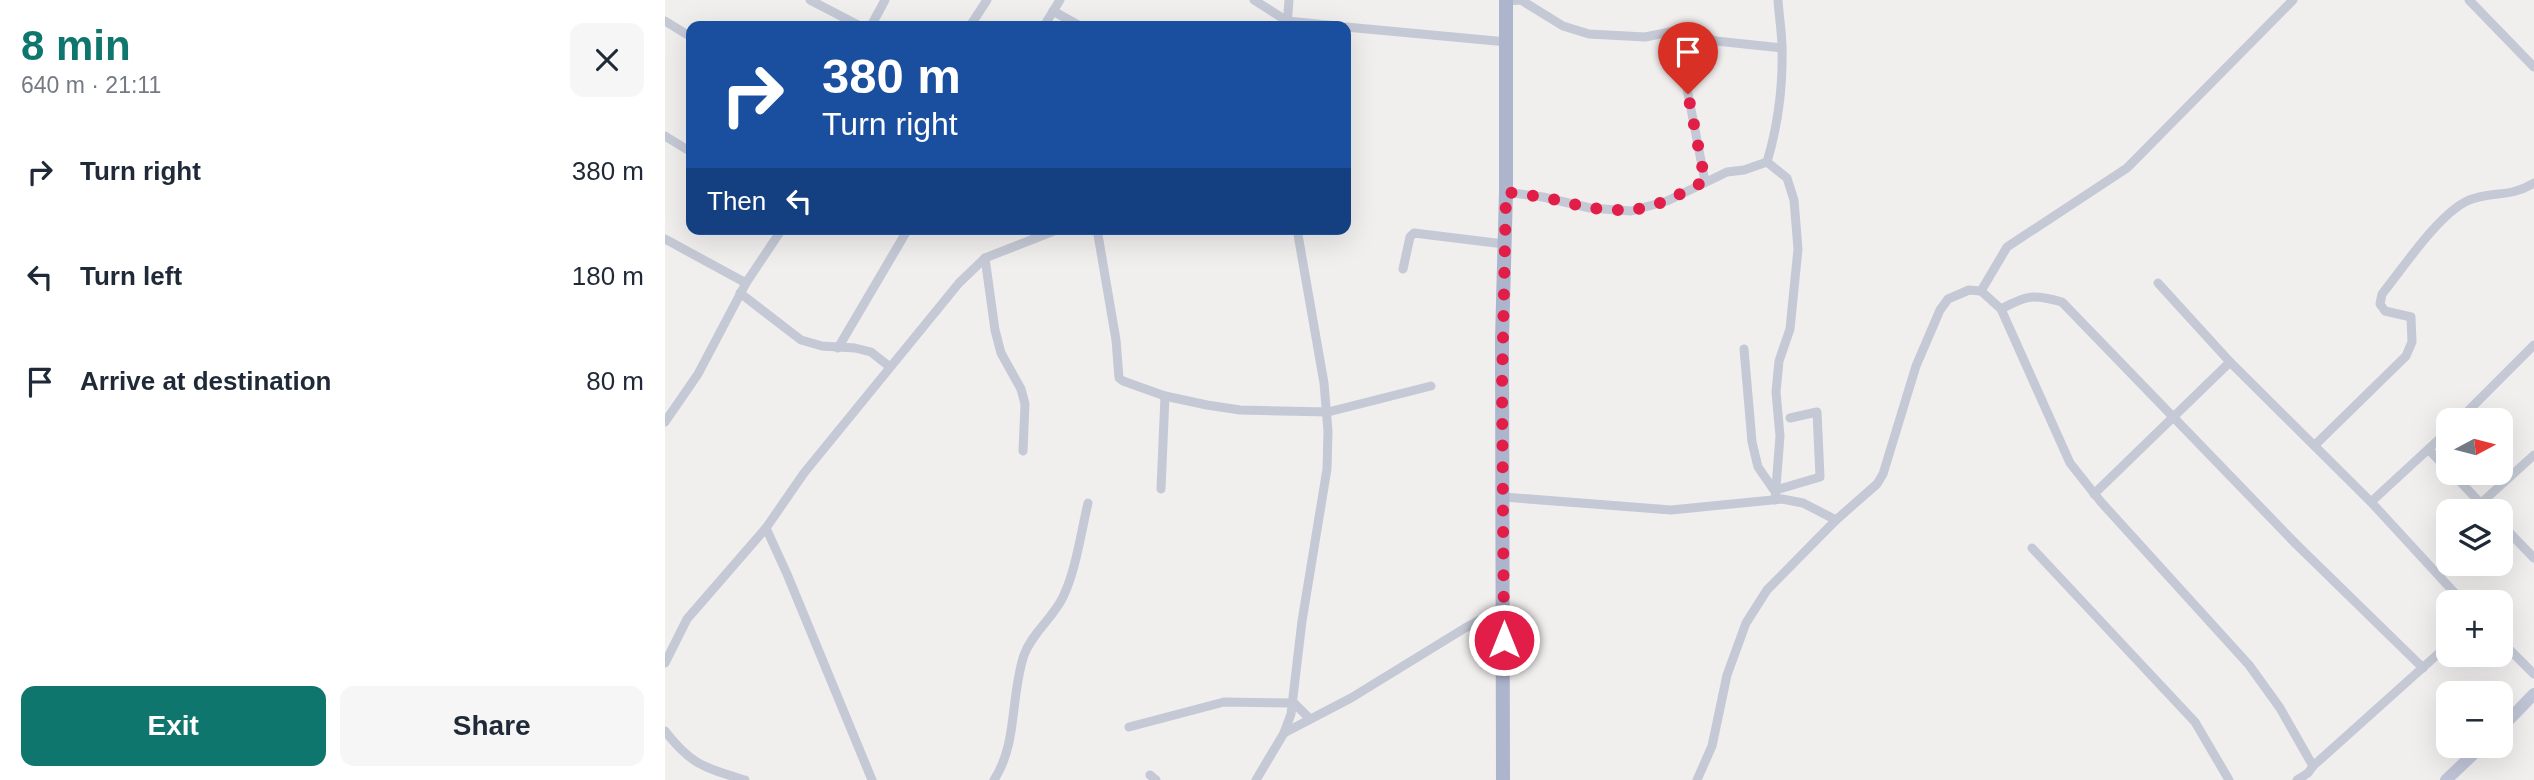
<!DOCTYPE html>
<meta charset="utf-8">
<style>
body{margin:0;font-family:Helvetica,sans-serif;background:#f6f6f7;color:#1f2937;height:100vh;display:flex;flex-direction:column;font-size:26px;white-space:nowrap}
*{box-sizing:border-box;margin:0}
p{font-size:23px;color:#747a83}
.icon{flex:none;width:38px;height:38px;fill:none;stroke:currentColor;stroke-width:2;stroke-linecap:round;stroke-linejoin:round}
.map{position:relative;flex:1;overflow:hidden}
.details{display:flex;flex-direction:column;background:#fff;width:665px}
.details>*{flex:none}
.guide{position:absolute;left:21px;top:21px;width:665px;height:214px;border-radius:14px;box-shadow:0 7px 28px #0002;background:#1a4fa0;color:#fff;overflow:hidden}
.needle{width:46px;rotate:83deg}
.controls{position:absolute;left:1771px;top:408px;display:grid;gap:14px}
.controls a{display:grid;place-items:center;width:77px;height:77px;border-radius:14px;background:#fff;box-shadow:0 7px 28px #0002;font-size:35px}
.pin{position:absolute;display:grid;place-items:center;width:60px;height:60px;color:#fff;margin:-72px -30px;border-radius:50% 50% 50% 0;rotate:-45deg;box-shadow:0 0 7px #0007}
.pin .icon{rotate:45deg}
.me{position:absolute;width:77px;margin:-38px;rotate:0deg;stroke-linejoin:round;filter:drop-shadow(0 0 5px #0008)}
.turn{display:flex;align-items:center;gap:24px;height:147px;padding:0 21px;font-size:32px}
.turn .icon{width:91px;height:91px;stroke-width:2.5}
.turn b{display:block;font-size:49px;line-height:60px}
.then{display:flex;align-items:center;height:66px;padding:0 21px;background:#0003;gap:14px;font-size:26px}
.round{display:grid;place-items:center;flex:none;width:74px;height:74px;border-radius:14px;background:#f6f6f7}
.overview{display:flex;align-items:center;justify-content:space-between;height:119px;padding:0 21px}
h1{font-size:42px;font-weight:700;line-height:52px;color:#0f766e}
.primary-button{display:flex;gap:14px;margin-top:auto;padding:14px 21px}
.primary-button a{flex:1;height:80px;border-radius:14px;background:#0f766e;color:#fff;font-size:28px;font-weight:700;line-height:80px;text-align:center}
.primary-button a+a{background:#f6f6f7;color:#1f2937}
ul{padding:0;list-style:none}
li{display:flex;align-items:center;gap:21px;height:105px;padding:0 21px}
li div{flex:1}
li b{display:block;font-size:26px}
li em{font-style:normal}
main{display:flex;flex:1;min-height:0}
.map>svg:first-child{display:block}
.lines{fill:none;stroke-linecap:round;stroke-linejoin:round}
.minor{stroke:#c4c9d5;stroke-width:9}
.secondary{stroke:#c0c5d7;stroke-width:12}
.primary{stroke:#adb5cd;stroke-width:14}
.route{stroke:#e11d48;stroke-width:12;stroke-dasharray:0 21.6}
</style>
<main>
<section class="details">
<div class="overview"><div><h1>8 min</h1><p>640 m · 21:11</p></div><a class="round"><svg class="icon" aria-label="close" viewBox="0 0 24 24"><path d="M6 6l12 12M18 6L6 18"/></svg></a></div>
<ul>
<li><svg class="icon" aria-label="right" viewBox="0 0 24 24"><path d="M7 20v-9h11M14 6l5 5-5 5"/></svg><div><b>Turn right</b></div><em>380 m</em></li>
<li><svg class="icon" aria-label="left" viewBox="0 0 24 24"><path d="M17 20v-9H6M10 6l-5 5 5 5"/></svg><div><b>Turn left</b></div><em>180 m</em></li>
<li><svg class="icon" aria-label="arrive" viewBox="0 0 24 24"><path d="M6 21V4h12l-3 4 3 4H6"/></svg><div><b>Arrive at destination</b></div><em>80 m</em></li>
</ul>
<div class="primary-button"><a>Exit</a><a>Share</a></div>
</section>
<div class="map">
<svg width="1869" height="780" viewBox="0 0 1869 780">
<rect width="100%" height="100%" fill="#f1eeee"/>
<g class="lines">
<g class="minor">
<path d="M 145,0 L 195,26"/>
<path d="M 589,0 L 622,21 L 673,26"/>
<path d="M 1804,0 L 1869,67"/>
<path d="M 841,1 L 856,0 L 898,26 L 924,34 L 980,37 L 1005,32 L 1051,41 L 1117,48"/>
<path d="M 388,11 L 415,26"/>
<path d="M 0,21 L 26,37"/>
<path d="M 206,26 L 220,0"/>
<path d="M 305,26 L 322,0"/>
<path d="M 379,26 L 395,0"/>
<path d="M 622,26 L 624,0"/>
<path d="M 681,27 L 842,42"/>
<path d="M 1005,32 L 1018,68 L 1040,181"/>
<path d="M 0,136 L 26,152"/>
<path d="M 1102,162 C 1113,125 1118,88 1117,49 C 1117,33 1114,16 1113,0"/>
<path d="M 841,192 L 878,197 L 925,208 L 966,211 L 1002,201 L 1062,172 L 1079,170 L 1102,162 L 1122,178 L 1129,200 L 1133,249 L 1125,329 L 1114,361 L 1111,392 L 1115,436 L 1110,500"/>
<path d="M 432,229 L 451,340 L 454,378 L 458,381 L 500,396 L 542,405 L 575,410 L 663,412 L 766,386"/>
<path d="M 0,239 L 81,283 L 33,374 L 0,422"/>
<path d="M 320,258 L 330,330 L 336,353 L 356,389 L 360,404 L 358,451"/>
<path d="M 738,269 L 745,237 L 749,233 L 839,244"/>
<path d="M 81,283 L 117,229"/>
<path d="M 1493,283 L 1565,362 L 1706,502 L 1798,602"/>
<path d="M 1316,291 L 1342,247 L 1462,168 L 1628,0"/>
<path d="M 75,293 L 136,340 L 157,346 L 190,348 L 206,352 L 225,367"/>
<path d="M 1336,309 C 1362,295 1368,294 1397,302 L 1631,544 L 1758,668"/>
<path d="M 173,348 L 243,229"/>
<path d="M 1079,349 L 1087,442 L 1093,467 L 1111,493"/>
<path d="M 1794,420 L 1869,345"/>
<path d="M 1650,445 L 1741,356 L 1747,342 L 1746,317 L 1720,311 L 1715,304 L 1717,294 C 1738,268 1773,215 1802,201 C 1826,190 1843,199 1869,183"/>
<path d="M 1764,450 L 1783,470"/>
<path d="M 1786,472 L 1823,511"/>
<path d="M 496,489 L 500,396"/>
<path d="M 1111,490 L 1155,477 L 1152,412 L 1125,418"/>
<path d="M 1429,494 L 1565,362"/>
<path d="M 838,497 L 1006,510 L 1117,499 L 1138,503 L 1171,520 L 1212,484 L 1218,474 L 1251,366 L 1275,310 L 1283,299 L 1304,290 L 1316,291 L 1336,309 L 1405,463 L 1436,502 L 1584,665 L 1615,708 L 1648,766 L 1643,773 L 1632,780"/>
<path d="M 1706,502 L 1783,431"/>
<path d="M 1815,504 L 1869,455"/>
<path d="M 1836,524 L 1869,558"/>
<path d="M 101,528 L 122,574 L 207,780"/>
<path d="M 1367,548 L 1530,722 L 1564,780"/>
<path d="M 1836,641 L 1869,674"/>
<path d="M 0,663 L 22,619 L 101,528 L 139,473 L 294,283 L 320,258 L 394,229"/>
<path d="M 464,727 L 559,702 L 629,703 L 645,719"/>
<path d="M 0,731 C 26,765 40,768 80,780"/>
<path d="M 619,733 L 686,698 L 800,628 L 839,607"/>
<path d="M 1648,766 L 1783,645"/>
<path d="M 485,775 L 491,780"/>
<path d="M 329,780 C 353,743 345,697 359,655 C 367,633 388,618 398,597 C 411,570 416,532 423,503"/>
<path d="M 591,780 L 619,733 L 626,714 L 637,621 L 662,469 L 663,431 L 659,383 L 632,229"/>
<path d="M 1032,780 L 1047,746 L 1062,675 L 1081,623 L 1102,590 L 1171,520"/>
</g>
<g class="secondary">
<path d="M 1836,728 L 1869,694"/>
<path d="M 1781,780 L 1817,746"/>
</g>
<path class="primary" d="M 838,780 L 837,339 L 841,192 L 841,0"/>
</g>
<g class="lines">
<path class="route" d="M 839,640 L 837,386 L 841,192 L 878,197 L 925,208 L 966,211 L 1002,201 L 1040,181 L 1023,94"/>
</g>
</svg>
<div class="controls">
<a><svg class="needle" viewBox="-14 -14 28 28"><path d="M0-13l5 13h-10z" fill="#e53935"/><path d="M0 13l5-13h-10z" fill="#747a83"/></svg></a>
<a><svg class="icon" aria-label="layers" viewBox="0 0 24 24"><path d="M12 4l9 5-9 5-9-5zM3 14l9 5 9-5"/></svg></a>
<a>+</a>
<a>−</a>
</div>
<div class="pin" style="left:1023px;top:94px;background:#d93025"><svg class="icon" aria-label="arrive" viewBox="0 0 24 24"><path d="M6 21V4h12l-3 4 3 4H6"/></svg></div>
<svg class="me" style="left:839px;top:640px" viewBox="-20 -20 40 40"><circle r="17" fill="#e11d48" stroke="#fff" stroke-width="3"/><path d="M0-11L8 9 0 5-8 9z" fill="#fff"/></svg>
<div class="guide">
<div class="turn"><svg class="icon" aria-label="right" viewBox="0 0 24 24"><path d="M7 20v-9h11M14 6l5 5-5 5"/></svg><div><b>380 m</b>Turn right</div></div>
<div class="then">Then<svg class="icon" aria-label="left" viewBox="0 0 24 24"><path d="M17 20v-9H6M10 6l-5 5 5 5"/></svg></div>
</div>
</div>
</main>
